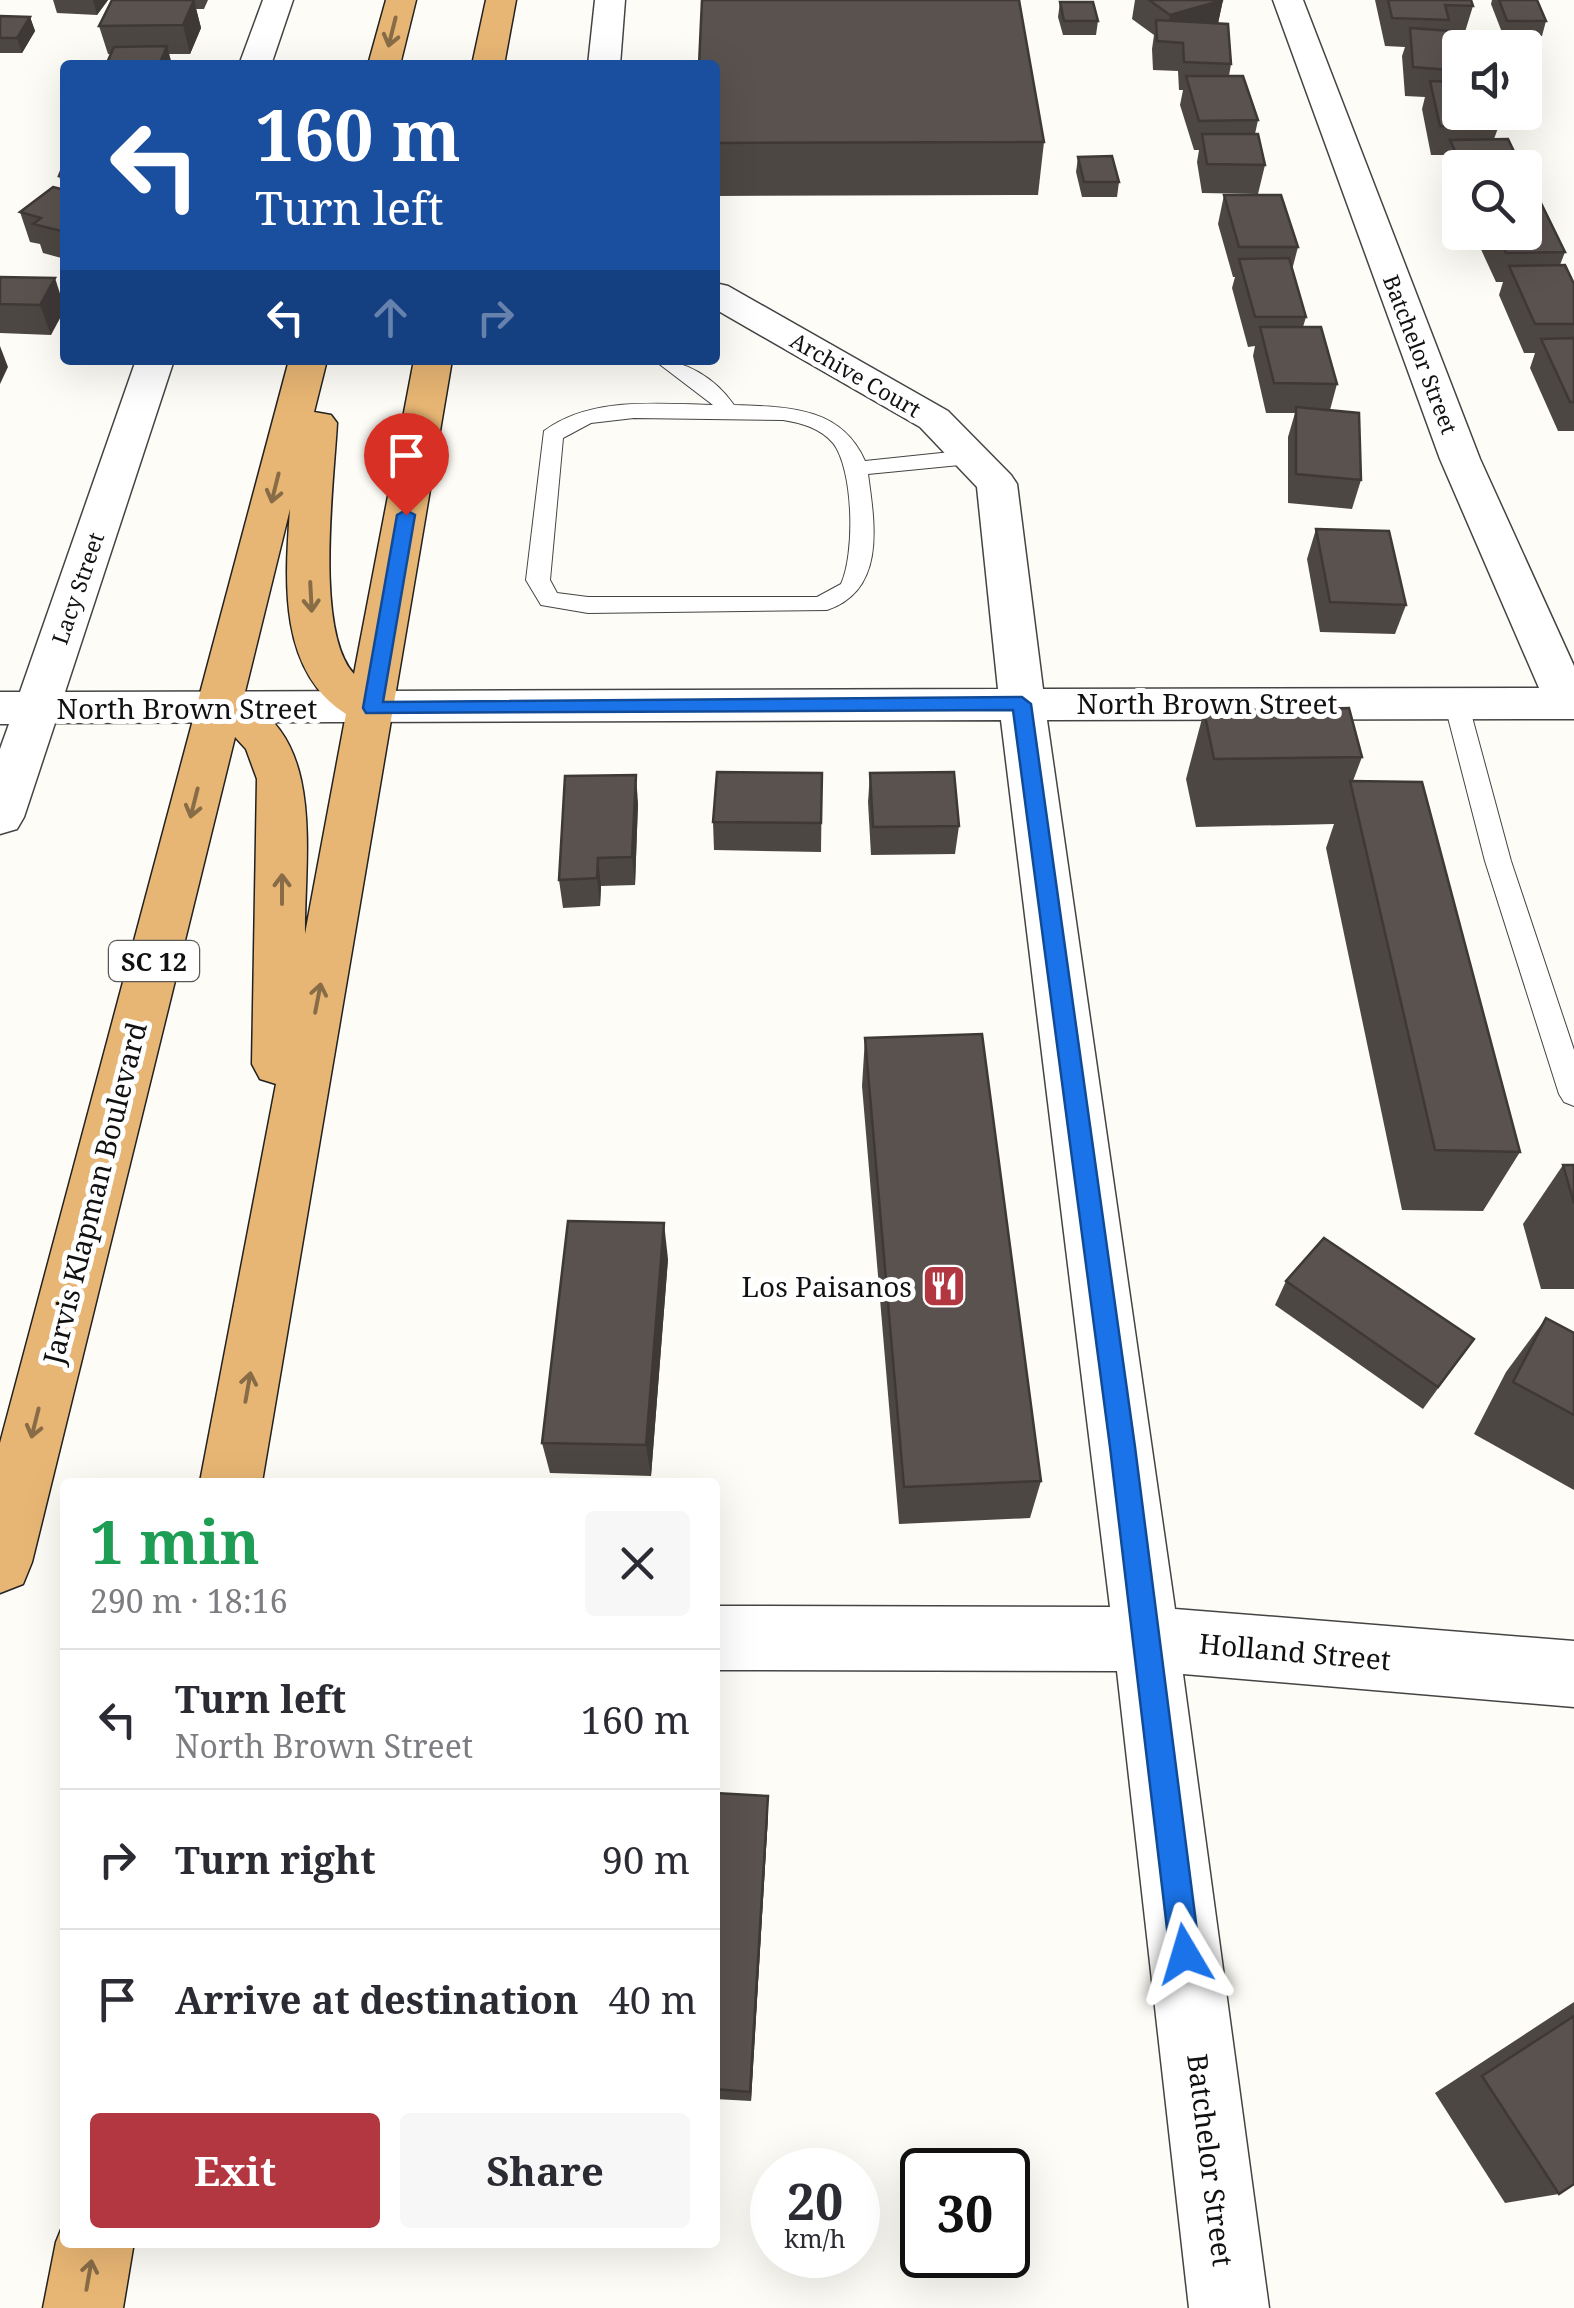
<!DOCTYPE html>
<meta charset="utf-8">
<style>
body{margin:0;font-family:"Noto Serif",serif;background:#f7f7f7;color:#2b2b33;height:100vh;display:flex;flex-direction:column;font-size:38px;white-space:nowrap}
*{box-sizing:border-box;margin:0}
p{font-size:32px;color:#7c7c81}
.icon{flex:none;width:55px;height:55px;fill:none;stroke:currentColor;stroke-width:2;stroke-linecap:round;stroke-linejoin:round}
.map{position:relative;flex:1;overflow:hidden}
.details{position:absolute;left:60px;top:1478px;width:660px;height:770px;display:flex;flex-direction:column;background:#fff;border-radius:10px;box-shadow:0 10px 40px #0002}
.details>*{flex:none}
.hud{position:absolute;left:60px;top:60px;width:660px;height:305px;border-radius:10px;box-shadow:0 10px 40px #0002;background:#1a4fa0;color:#fff;overflow:hidden}
.controls{position:absolute;left:1442px;top:30px;display:grid;gap:20px}
.controls a{display:grid;place-items:center;width:100px;height:100px;border-radius:10px;background:#fff;box-shadow:0 10px 40px #0002;font-size:50px}
.speed{position:absolute;left:750px;top:2148px;display:flex;gap:20px;font-size:50px;font-weight:700;text-align:center}
.speed>*{display:grid;place-content:center;width:130px;height:130px;border-radius:50%;background:#fff;box-shadow:0 10px 40px #0002;line-height:1}
.speed small{font-size:25px;font-weight:400}
.speed .limit{border:5px solid #111;border-radius:15px;background:#fff;color:#111}
.pin{position:absolute;display:grid;place-items:center;width:85px;height:85px;color:#fff;margin:-102px -42px;border-radius:50% 50% 50% 0;rotate:-45deg;box-shadow:0 0 10px #0007}
.pin .icon{rotate:45deg}
.me{position:absolute;width:110px;margin:-55px;rotate:353deg;stroke-linejoin:round;filter:drop-shadow(0 0 8px #0008)}
.turn{display:flex;align-items:center;gap:35px;height:210px;padding:0 30px;font-size:45px}
.turn .icon{width:130px;height:130px;stroke-width:2.5}
.turn b{display:block;font-size:70px;line-height:85px}
.lanes{display:flex;align-items:center;height:95px;padding:0 30px;background:#0003;justify-content:center;gap:50px;direction:ltr}
.lanes .off{opacity:.35}
.round{display:grid;place-items:center;flex:none;width:105px;height:105px;border-radius:10px;background:#f7f7f7}
.headline{display:flex;align-items:center;justify-content:space-between;height:170px;padding:0 30px}
h1{font-size:60px;font-weight:700;line-height:75px;color:#1e9e55}
.cta{display:flex;gap:20px;margin-top:auto;padding:20px 30px}
.cta a{flex:1;height:115px;border-radius:10px;background:#b33740;color:#fff;font-size:40px;font-weight:700;line-height:115px;text-align:center}
.cta a+a{background:#f7f7f7;color:#2b2b33}
ul{padding:0;list-style:none}
li{display:flex;align-items:center;gap:30px;height:140px;padding:0 30px;border-top:2px solid #e1e1e2}
li div{flex:1}
li b{display:block;font-size:38px}
li em{font-style:normal}
.map>svg:first-child{display:block}
.lines{fill:none;stroke-linecap:round;stroke-linejoin:round}
.service-casing{stroke:#444;stroke-width:2}
.minor-casing{stroke:#444;stroke-width:3}
.trunk-casing{stroke:#222;stroke-width:3}
.service{fill:#fff;fill-rule:evenodd}
.minor{fill:#fff;fill-rule:evenodd}
.trunk{fill:#e8b674;fill-rule:evenodd}
.wall{fill:#4d4743}
.shaded-wall{fill:#3e3937}
.building{fill:#59524e;stroke:#3e3937;stroke-width:2.5}
.oneway{stroke:#876c47}
.route{fill:#1a73e8;stroke:#114b97;stroke-width:2.5}
.labels{text-anchor:middle;dominant-baseline:central;stroke-width:10;stroke-linejoin:round;paint-order:stroke}
.far-street-label{font-size:22px;fill:#111;stroke:#fff}
.shield{fill:#fff;stroke:#585858;stroke-width:2.5}
.shield-label{font-size:25px;font-weight:bold;fill:#111}
.street-label{font-size:28px;fill:#111;stroke:#fff}
.poi-label{font-size:28px;fill:#111;stroke:#fff;text-anchor:end}
</style>
<div class="map">
<svg width="1574" height="2308" viewBox="0 0 1574 2308">
<rect width="100%" height="100%" fill="#fefcf6"/>
<g class="lines">
<g class="service-casing">
<g id="service">
<path d="M 654,360 C 686,360 715,378 734,405 C 786,407 841,406 865,461 L 970,450 L 981,457 L 970,464 L 868,474 C 875,525 886,590 827,610 L 588,613 L 541,605 L 526,580 L 544,431 C 591,396 658,404 713,405 ZM 634,418 L 783,420 C 802,423 820,428 833,443 C 854,470 855,554 841,584 L 817,597 L 588,597 L 557,593 L 550,580 L 563,438 L 591,423 Z"/>
<path d="M 1456,694 L 1468,702 L 1511,861 L 1574,1050 L 1574,1106 L 1564,1102 L 1559,1094 L 1485,861 L 1444,702 Z"/>
</g>
</g>
<g class="minor-casing">
<g id="minor">
<path d="M 263,0 L 293,0 L 271,65 L 239,65 Z"/>
<path d="M 595,0 L 625,0 L 620,65 L 588,65 Z"/>
<path d="M 1273,0 L 1303,0 L 1480,459 L 1574,666 L 1574,719 L 1047,720 L 1175,1609 L 1574,1641 L 1574,1707 L 1183,1674 L 1269,2308 L 1189,2308 L 1117,1671 L 715,1670 L 715,1606 L 1110,1607 L 1001,720 L 55,723 L 24,817 L 17,829 L 0,834 L 0,749 L 9,724 L 0,724 L 0,692 L 20,692 L 136,360 L 174,360 L 65,692 L 998,689 L 977,487 L 920,427 L 715,309 L 715,283 L 728,286 L 948,411 L 1011,475 L 1017,484 L 1043,689 L 1539,688 L 1440,459 Z"/>
</g>
</g>
<g class="trunk-casing">
<g id="trunk">
<path d="M 386,0 L 416,0 L 400,65 L 368,65 Z"/>
<path d="M 486,0 L 516,0 L 504,65 L 472,65 Z"/>
<path d="M 289,360 L 327,360 L 314,412 L 331,415 L 337,423 C 334,481 314,631 354,674 L 414,360 L 452,360 L 262,1482 L 200,1482 L 276,1084 L 260,1079 L 252,1064 L 257,779 L 246,749 L 235,737 L 32,1562 L 23,1584 L 0,1593 L 0,1443 ZM 290,509 C 285,581 278,671 346,714 L 305,934 C 304,859 326,738 243,700 Z"/>
<path d="M 65,2220 L 65,2242 L 134,2242 L 123,2308 L 43,2308 L 56,2242 Z"/>
</g>
</g>
<use href="#service" class="service"/>
<use href="#minor" class="minor"/>
<use href="#trunk" class="trunk"/>
</g>
<g class="wall">
<path d="M 53,0 L 108,0 L 97,15 L 57,13 Z"/>
<path d="M 112,0 L 208,0 L 204,9 L 196,9 L 201,28 L 190,54 L 169,54 L 172,65 L 108,54 L 99,26 Z"/>
<path d="M 1135,0 L 1223,0 L 1218,23 L 1231,64 L 1229,76 L 1258,120 L 1255,134 L 1265,165 L 1258,194 L 1202,193 L 1197,162 L 1199,150 L 1194,150 L 1180,105 L 1183,90 L 1179,90 L 1178,71 L 1153,70 L 1152,49 L 1154,35 L 1132,19 Z"/>
<path d="M 1375,0 L 1471,0 L 1473,6 L 1460,48 L 1460,112 L 1498,128 L 1494,139 L 1522,168 L 1460,168 L 1460,210 L 1442,169 L 1446,155 L 1431,155 L 1422,109 L 1425,97 L 1405,96 L 1402,56 L 1405,47 L 1385,46 Z"/>
<path d="M 1492,0 L 1537,0 L 1546,21 L 1542,36 L 1503,35 L 1491,4 Z"/>
<path d="M 1060,2 L 1098,21 L 1096,35 L 1063,35 L 1058,17 Z"/>
<path d="M 0,16 L 30,17 L 35,31 L 22,53 L 0,53 Z"/>
<path d="M 715,65 L 1044,142 L 1038,195 L 715,196 Z"/>
<path d="M 1078,157 L 1119,182 L 1117,197 L 1082,197 L 1076,172 Z"/>
<path d="M 65,161 L 65,259 L 43,253 L 40,244 L 30,242 L 20,212 L 63,189 L 59,176 Z"/>
<path d="M 1525,173 L 1531,185 L 1526,202 L 1565,252 L 1560,265 L 1574,284 L 1574,431 L 1558,431 L 1530,368 L 1535,353 L 1524,353 L 1499,295 L 1503,282 L 1496,282 L 1473,232 L 1525,232 Z"/>
<path d="M 1224,195 L 1298,247 L 1292,270 L 1306,317 L 1303,327 L 1337,384 L 1330,410 L 1361,480 L 1352,509 L 1288,503 L 1288,437 L 1295,413 L 1266,413 L 1253,356 L 1255,346 L 1248,347 L 1232,288 L 1235,277 L 1233,277 L 1218,224 Z"/>
<path d="M 0,277 L 55,278 L 51,335 L 0,333 Z"/>
<path d="M 1316,529 L 1406,605 L 1395,634 L 1320,632 L 1307,559 Z"/>
<path d="M 1204,711 L 1362,757 L 1353,781 L 1520,1152 L 1483,1211 L 1402,1210 L 1326,848 L 1334,824 L 1196,827 L 1186,779 Z"/>
<path d="M 822,773 L 821,852 L 714,850 L 713,822 Z"/>
<path d="M 870,773 L 959,826 L 955,854 L 871,855 L 868,802 Z"/>
<path d="M 638,803 L 635,885 L 601,886 L 600,906 L 563,908 L 559,880 Z"/>
<path d="M 865,1038 L 1041,1481 L 1030,1518 L 899,1524 L 862,1086 Z"/>
<path d="M 1563,1165 L 1574,1165 L 1574,1289 L 1541,1289 L 1523,1224 Z"/>
<path d="M 668,1259 L 651,1476 L 550,1473 L 542,1443 Z"/>
<path d="M 1286,1281 L 1474,1339 L 1423,1409 L 1275,1305 Z"/>
<path d="M 1546,1318 L 1574,1333 L 1574,1490 L 1474,1434 L 1506,1372 Z"/>
<path d="M 715,1793 L 768,1816 L 751,2101 L 715,2099 Z"/>
<path d="M 1574,2002 L 1574,2184 L 1559,2194 L 1505,2203 L 1435,2093 Z"/>
</g>
<g class="shaded-wall">
<path d="M 93,0 L 108,0 L 97,15 L 93,1 Z"/>
<path d="M 194,0 L 201,28 L 190,54 L 183,25 Z"/>
<path d="M 1223,0 L 1217,28 L 1165,42 L 1170,15 Z"/>
<path d="M 30,17 L 35,31 L 22,53 L 17,38 Z"/>
<path d="M 167,46 L 172,65 L 159,65 Z"/>
<path d="M 55,278 L 65,309 L 51,335 L 40,305 Z"/>
<path d="M 0,346 L 8,367 L 0,384 Z"/>
<path d="M 636,775 L 638,803 L 635,885 L 632,857 Z"/>
<path d="M 598,858 L 601,886 L 600,906 L 597,878 Z"/>
<path d="M 664,1223 L 668,1259 L 651,1476 L 646,1445 Z"/>
<path d="M 768,1796 L 768,1816 L 751,2101 L 750,2092 Z"/>
</g>
<g class="building">
<path d="M 112,0 L 194,0 L 183,25 L 99,26 Z"/>
<path d="M 702,0 L 1019,0 L 1044,142 L 715,143 L 715,65 L 699,65 Z"/>
<path d="M 1149,0 L 1223,0 L 1170,15 Z"/>
<path d="M 1388,0 L 1471,0 L 1473,6 L 1445,5 L 1449,20 L 1392,18 Z"/>
<path d="M 1499,0 L 1537,0 L 1546,21 L 1507,21 Z"/>
<path d="M 1060,2 L 1093,2 L 1098,21 L 1064,21 Z"/>
<path d="M 0,16 L 30,17 L 17,38 L 0,38 Z"/>
<path d="M 1156,20 L 1228,24 L 1231,64 L 1184,62 L 1183,43 L 1157,41 Z"/>
<path d="M 1410,28 L 1465,32 L 1467,48 L 1460,48 L 1460,71 L 1413,67 Z"/>
<path d="M 167,46 L 159,65 L 106,65 L 114,47 Z"/>
<path d="M 1186,76 L 1243,76 L 1258,120 L 1199,121 Z"/>
<path d="M 1430,81 L 1460,82 L 1460,112 L 1493,112 L 1498,128 L 1440,126 Z"/>
<path d="M 1202,134 L 1258,134 L 1265,165 L 1207,164 Z"/>
<path d="M 1508,139 L 1522,168 L 1463,168 L 1450,140 Z"/>
<path d="M 1112,156 L 1119,182 L 1084,182 L 1078,157 Z"/>
<path d="M 65,161 L 65,176 L 59,176 Z"/>
<path d="M 1525,173 L 1531,185 L 1525,185 Z"/>
<path d="M 53,187 L 65,190 L 65,232 L 33,224 L 41,218 L 20,212 Z"/>
<path d="M 1224,195 L 1281,195 L 1298,247 L 1239,247 Z"/>
<path d="M 1540,201 L 1565,252 L 1506,253 L 1496,232 L 1525,232 L 1525,202 Z"/>
<path d="M 1289,258 L 1306,317 L 1255,317 L 1239,259 Z"/>
<path d="M 1565,265 L 1574,284 L 1574,324 L 1535,324 L 1509,266 Z"/>
<path d="M 0,277 L 55,278 L 40,305 L 0,304 Z"/>
<path d="M 1260,327 L 1321,327 L 1337,384 L 1274,383 Z"/>
<path d="M 1574,338 L 1574,402 L 1570,402 L 1541,339 Z"/>
<path d="M 1296,407 L 1359,413 L 1361,480 L 1296,474 Z"/>
<path d="M 1316,529 L 1389,531 L 1406,605 L 1330,602 Z"/>
<path d="M 1349,708 L 1362,757 L 1214,759 L 1204,711 Z"/>
<path d="M 717,772 L 822,773 L 821,823 L 713,822 Z"/>
<path d="M 954,772 L 959,826 L 873,827 L 870,773 Z"/>
<path d="M 636,775 L 632,857 L 598,858 L 597,878 L 559,880 L 565,776 Z"/>
<path d="M 1350,781 L 1422,782 L 1520,1152 L 1435,1150 Z"/>
<path d="M 982,1034 L 1041,1481 L 904,1487 L 865,1038 Z"/>
<path d="M 1563,1165 L 1574,1165 L 1574,1203 Z"/>
<path d="M 568,1221 L 664,1223 L 646,1445 L 542,1443 Z"/>
<path d="M 1324,1238 L 1474,1339 L 1438,1387 L 1286,1281 Z"/>
<path d="M 1546,1318 L 1574,1333 L 1574,1415 L 1513,1382 Z"/>
<path d="M 715,1793 L 768,1796 L 750,2092 L 715,2089 Z"/>
<path d="M 1574,2016 L 1574,2184 L 1559,2194 L 1482,2076 Z"/>
</g>
<defs><path id="oneway-shaft" d="M-6 0H5M1.5-3L5.5 0L1.5 3" fill="none" stroke-width="1.6" stroke-linecap="round" stroke-linejoin="round" transform="scale(2.5)"/></defs>
<g class="oneway">
<use href="#oneway-shaft" transform="translate(392 32) rotate(104)"/>
<use href="#oneway-shaft" transform="translate(275 488) rotate(104)"/>
<use href="#oneway-shaft" transform="translate(311 597) rotate(87)"/>
<use href="#oneway-shaft" transform="translate(194 803) rotate(104)"/>
<use href="#oneway-shaft" transform="translate(282 889) rotate(-90)"/>
<use href="#oneway-shaft" transform="translate(318 998) rotate(-79)"/>
<use href="#oneway-shaft" transform="translate(248 1387) rotate(-80)"/>
<use href="#oneway-shaft" transform="translate(35 1423) rotate(104)"/>
<use href="#oneway-shaft" transform="translate(89 2275) rotate(-80)"/>
</g>
<path class="route" d="M 406,510 L 415,515 L 383,702 L 1022,697 L 1031,704 L 1135,1447 L 1200,1954 L 1196,1964 L 1185,1969 L 1174,1964 L 1170,1954 L 1110,1447 L 1013,710 L 366,713 L 363,708 L 397,515 Z"/>
<defs>
<g id="restaurant-square" transform="scale(2.25)"><rect x="-9" y="-9" width="18" height="18" rx="4" fill="#b33740" stroke="#fff"/><path d="M-5-6h1v4h1v-4h1v4h1v-4h1v5L-1.5 .5V6h-2V.5L-5-1ZM5-6V6H3V1.5H1.5Q1.5-4 5-6Z" fill="#fff"/></g>
</defs>
<g fill-rule="evenodd">
<use href="#restaurant-square" x="944" y="1286"/>
</g>
<g class="labels">
<g class="far-street-label">
<text transform="translate(1421 354) rotate(69)">Batchelor Street</text>
<text transform="translate(856 374) rotate(30)">Archive Court</text>
<text transform="translate(77 588) rotate(-71)">Lacy Street</text>
</g>
<rect class="shield" x="109" y="941" width="90" height="40" rx="8"/>
<g class="shield-label">
<text x="154" y="961">SC 12</text>
</g>
<g class="street-label">
<text x="1207" y="703">North Brown Street</text>
<text x="187" y="708">North Brown Street</text>
<text transform="translate(94 1193) rotate(-76)">Jarvis Klapman Boulevard</text>
<text transform="translate(1295 1651) rotate(5)">Holland Street</text>
<text transform="translate(1211 2160) rotate(83)">Batchelor Street</text>
</g>
<g class="poi-label">
<text x="912" y="1286">Los Paisanos</text>
</g>
</g>
</svg>
<div class="controls">
<a><svg class="icon" aria-label="sound" viewBox="0 0 24 24"><path d="M4 9h4l5-4v14l-5-4H4zM17 9q2 3 0 6"/></svg></a>
<a><svg class="icon" aria-label="search" viewBox="0 0 24 24"><circle cx="10" cy="10" r="6"/><path d="M15 15l6 6"/></svg></a>
</div>
<div class="speed"><div>20<small>km/h</small></div><div class="limit">30</div></div>
<div class="pin" style="left:406px;top:515px;background:#d93025"><svg class="icon" aria-label="arrive" viewBox="0 0 24 24"><path d="M6 21V4h12l-3 4 3 4H6"/></svg></div>
<svg class="me" style="left:1185px;top:1954px" viewBox="-20 -20 40 40"><path d="M0-17L14 15 0 8-14 15z" fill="#1a73e8" stroke="#fff" stroke-width="4"/></svg>
<div class="hud">
<div class="turn"><svg class="icon" aria-label="left" viewBox="0 0 24 24"><path d="M17 20v-9H6M10 6l-5 5 5 5"/></svg><div><b>160 m</b>Turn left</div></div>
<div class="lanes"><svg class="icon" aria-label="left" viewBox="0 0 24 24"><path d="M17 20v-9H6M10 6l-5 5 5 5"/></svg><svg class="icon off" aria-label="ahead" viewBox="0 0 24 24"><path d="M12 20V5M6 11l6-6 6 6"/></svg><svg class="icon off" aria-label="right" viewBox="0 0 24 24"><path d="M7 20v-9h11M14 6l5 5-5 5"/></svg></div>
</div>
<section class="details">
<div class="headline"><div><h1>1 min</h1><p>290 m · 18:16</p></div><a class="round"><svg class="icon" aria-label="close" viewBox="0 0 24 24"><path d="M6 6l12 12M18 6L6 18"/></svg></a></div>
<ul>
<li><svg class="icon" aria-label="left" viewBox="0 0 24 24"><path d="M17 20v-9H6M10 6l-5 5 5 5"/></svg><div><b>Turn left</b><p>North Brown Street</p></div><em>160 m</em></li>
<li><svg class="icon" aria-label="right" viewBox="0 0 24 24"><path d="M7 20v-9h11M14 6l5 5-5 5"/></svg><div><b>Turn right</b></div><em>90 m</em></li>
<li><svg class="icon" aria-label="arrive" viewBox="0 0 24 24"><path d="M6 21V4h12l-3 4 3 4H6"/></svg><div><b>Arrive at destination</b></div><em>40 m</em></li>
</ul>
<div class="cta"><a>Exit</a><a>Share</a></div>
</section>
</div>
